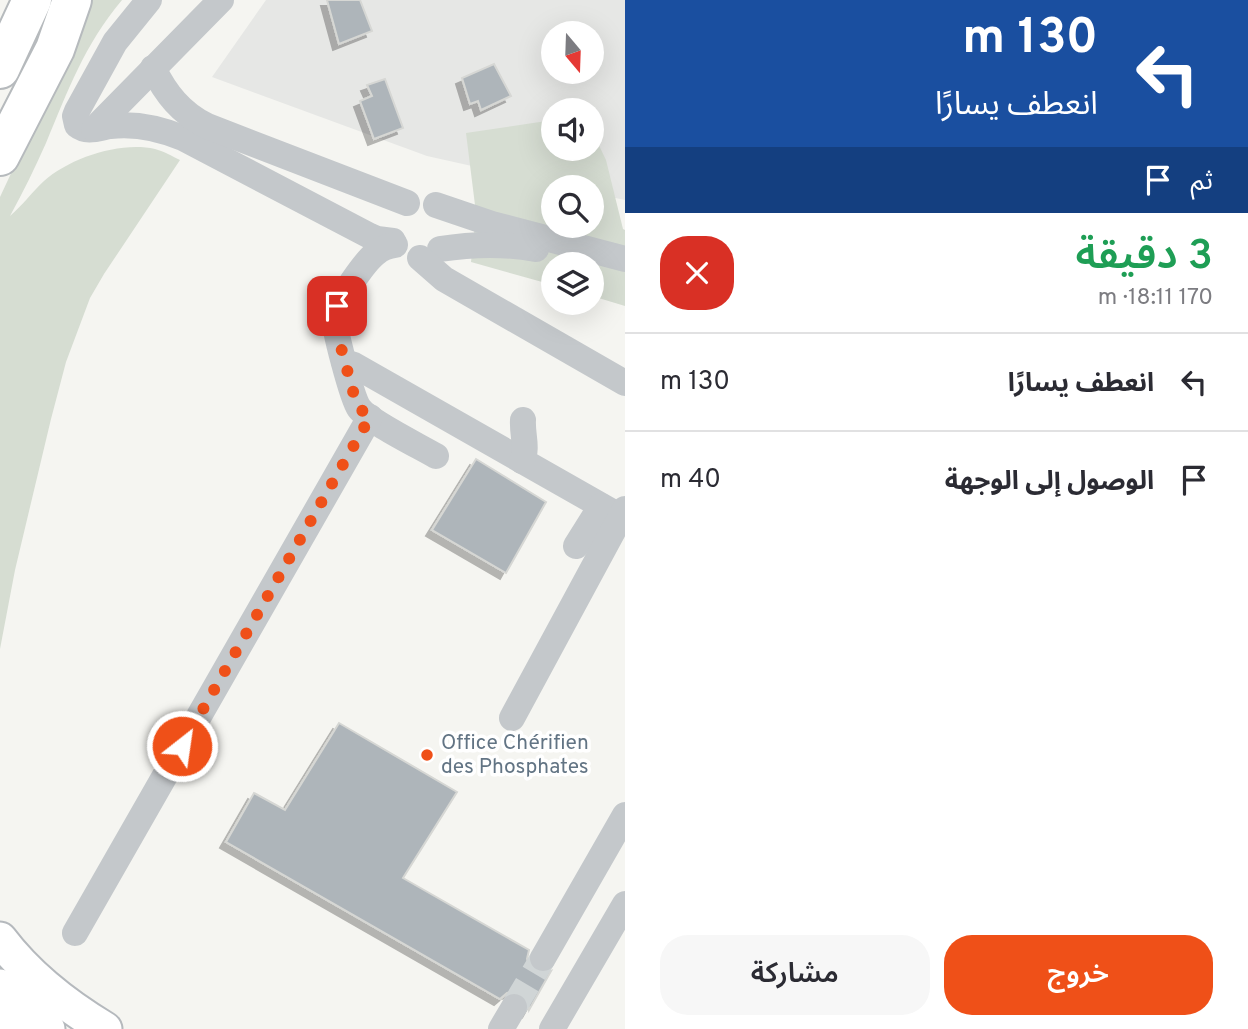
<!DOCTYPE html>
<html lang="ar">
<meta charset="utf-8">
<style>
body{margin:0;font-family:Overpass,"Noto Sans Arabic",sans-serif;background:#f7f7f7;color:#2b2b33;direction:rtl;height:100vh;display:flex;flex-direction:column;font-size:26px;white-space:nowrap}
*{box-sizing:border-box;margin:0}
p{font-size:23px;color:#7c7c81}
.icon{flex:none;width:38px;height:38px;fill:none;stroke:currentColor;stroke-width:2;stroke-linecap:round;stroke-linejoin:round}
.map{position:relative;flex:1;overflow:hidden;direction:ltr}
.panel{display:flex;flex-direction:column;background:#fff;width:623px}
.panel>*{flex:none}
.banner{background:#1a4fa0;color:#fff;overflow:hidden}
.needle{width:46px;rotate:161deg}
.fabs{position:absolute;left:541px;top:21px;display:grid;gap:14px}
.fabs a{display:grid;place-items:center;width:63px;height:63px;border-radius:50%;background:#fff;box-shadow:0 7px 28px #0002;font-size:35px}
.pin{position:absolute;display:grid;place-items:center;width:60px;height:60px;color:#fff;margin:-30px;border-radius:14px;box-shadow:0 4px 10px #0006}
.me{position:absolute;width:77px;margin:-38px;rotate:30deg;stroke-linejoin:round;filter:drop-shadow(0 0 5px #0008)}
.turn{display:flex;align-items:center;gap:24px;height:147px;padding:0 35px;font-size:32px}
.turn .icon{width:91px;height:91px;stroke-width:2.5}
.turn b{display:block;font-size:49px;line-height:60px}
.then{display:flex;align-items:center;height:66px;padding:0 35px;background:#0003;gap:14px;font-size:26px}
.round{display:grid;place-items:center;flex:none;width:74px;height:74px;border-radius:28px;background:#f7f7f7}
.overview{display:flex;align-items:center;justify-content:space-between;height:119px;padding:0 35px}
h1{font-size:42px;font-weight:600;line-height:52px;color:#1e9e55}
.button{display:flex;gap:14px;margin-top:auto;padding:14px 35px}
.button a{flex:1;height:80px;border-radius:28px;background:#ef5018;color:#fff;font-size:28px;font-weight:600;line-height:80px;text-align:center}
.button a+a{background:#f7f7f7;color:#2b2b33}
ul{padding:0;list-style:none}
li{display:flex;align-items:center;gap:21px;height:98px;padding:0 35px;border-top:2px solid #e1e1e2}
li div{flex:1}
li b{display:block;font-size:26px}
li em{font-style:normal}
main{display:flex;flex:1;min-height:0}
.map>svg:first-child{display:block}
.built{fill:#e6e7e5;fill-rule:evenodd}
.green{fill:#d6ddd2;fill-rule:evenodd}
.building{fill:#aeb5ba;stroke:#d6d7d4;stroke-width:2;filter:url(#shadow)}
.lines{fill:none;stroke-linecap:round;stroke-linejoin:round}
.minor-tunnel{stroke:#d0d5d6;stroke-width:26;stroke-dasharray:26 13;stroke-linecap:butt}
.major-casing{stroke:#b5b9bd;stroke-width:37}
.highway-casing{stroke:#b6babd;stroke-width:42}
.minor{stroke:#c4c8cb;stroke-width:26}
.major{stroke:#fff;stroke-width:33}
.highway{stroke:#fff;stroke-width:38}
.route{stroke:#ef5018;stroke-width:12;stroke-dasharray:0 21.6}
.poi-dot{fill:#ef5018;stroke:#fff;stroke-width:2.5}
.labels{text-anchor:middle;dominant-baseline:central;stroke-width:7;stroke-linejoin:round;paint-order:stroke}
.poi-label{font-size:21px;fill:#627484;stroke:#fff;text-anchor:start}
</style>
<main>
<section class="panel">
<div class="banner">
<div class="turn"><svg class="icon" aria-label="left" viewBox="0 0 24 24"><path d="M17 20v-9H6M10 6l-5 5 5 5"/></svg><div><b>130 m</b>انعطف يسارًا</div></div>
<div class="then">ثم<svg class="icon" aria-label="arrive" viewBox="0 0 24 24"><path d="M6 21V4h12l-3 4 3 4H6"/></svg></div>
</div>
<div class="overview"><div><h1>3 دقيقة</h1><p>170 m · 18:11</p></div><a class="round" style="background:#d93025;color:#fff"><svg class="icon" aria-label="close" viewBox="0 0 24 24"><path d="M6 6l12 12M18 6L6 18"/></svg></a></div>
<ul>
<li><svg class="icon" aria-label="left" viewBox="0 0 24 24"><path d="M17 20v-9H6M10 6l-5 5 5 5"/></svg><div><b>انعطف يسارًا</b></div><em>130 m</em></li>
<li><svg class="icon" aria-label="arrive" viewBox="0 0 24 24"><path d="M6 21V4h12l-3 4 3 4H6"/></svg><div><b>الوصول إلى الوجهة</b></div><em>40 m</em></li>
</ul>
<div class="button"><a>خروج</a><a>مشاركة</a></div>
</section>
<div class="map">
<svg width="625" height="1029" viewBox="0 0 625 1029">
<defs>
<filter id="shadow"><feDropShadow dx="-6" dy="6" stdDeviation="0" flood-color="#0004"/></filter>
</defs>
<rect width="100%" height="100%" fill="#f5f5f1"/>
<path class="built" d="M 266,0 L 625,0 L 625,200 L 592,193 L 592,187 L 567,187 L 427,156 L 212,77 ZM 553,33 L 592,33 L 592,72 L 553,72 ZM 553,110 L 592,110 L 592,149 L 553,149 Z"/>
<g class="green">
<path d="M 92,0 L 122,0 C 84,45 68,91 46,143 C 35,168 23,192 10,216 C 22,206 32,192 44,181 C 70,158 120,141 155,149 C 163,151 172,156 180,160 L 104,274 L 90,298 L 66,362 L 51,419 L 15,570 L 0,649 L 0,197 Z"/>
<path d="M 553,120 L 553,149 L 592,149 L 592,131 L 606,160 L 623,229 L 625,230 L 625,306 L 592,296 L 592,264 L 553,264 L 553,285 L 471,262 L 476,213 L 466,133 ZM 553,187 L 592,187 L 592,226 L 553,226 Z"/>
</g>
<g class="building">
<path d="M 327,0 L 360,0 L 372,31 L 339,44 Z"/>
<path d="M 494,64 L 511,96 L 481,110 L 478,101 L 470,104 L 462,78 Z"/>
<path d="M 385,79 L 403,128 L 374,139 L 360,101 L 372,96 L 367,85 Z"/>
<path d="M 476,459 L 546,502 L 506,573 L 432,530 Z"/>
<path d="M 339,723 L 457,792 L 403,878 L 529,950 L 527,959 L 529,965 L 535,971 L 544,974 L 551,971 L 529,1010 L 528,1000 L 521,993 L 515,991 L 507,993 L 500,999 L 226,842 L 254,793 L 285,810 Z"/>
</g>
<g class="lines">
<path class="minor-tunnel" d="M 514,1007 L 543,958"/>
<g class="major-casing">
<g id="major">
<path d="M 0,939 C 28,976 65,1005 105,1029"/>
<path d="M 0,986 L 48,1029"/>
</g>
</g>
<g class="highway-casing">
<g id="highway">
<path d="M 0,69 L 32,0"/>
<path d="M 0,156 L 55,49 L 72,0"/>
<path d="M 0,1013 L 26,1029"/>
</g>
</g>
<g class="minor">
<path d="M 149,0 L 115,42 L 77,111 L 75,116 L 77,125 C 87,133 98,128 110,126 C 135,123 159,128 183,138 L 370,236 L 377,239 L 393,241"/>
<path d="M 153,68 C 166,94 181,113 207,126 L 407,203"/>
<path d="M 94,129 L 221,0"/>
<path d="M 436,205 L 492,224 L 625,259"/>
<path d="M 395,245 C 388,246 382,248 376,253 C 365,261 337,302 334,315 C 333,325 352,398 359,408 C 368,421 419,446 436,456"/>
<path d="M 440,249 C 472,244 504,243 536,249"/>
<path d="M 420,258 L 444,279 L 625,383"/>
<path d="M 344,362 L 354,365 L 621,517"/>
<path d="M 522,461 C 528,447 522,435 523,420"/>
<path d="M 576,546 L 601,506"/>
<path d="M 512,718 L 625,509"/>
<path d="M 75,933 L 370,417"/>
<path d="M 543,958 L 625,815"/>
<path d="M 501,1029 L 514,1007"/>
<path d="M 552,1029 L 625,904"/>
</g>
<use href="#major" class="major"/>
<use href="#highway" class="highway"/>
</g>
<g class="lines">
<path class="route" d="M 182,746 L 370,417 L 359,408 L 354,395 L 334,322 L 337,306"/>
</g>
<circle class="poi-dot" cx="427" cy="755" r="7"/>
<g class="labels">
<g class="poi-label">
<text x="441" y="743">Office Chérifien<tspan x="441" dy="24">des Phosphates</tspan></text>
</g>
</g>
</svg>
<div class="fabs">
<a><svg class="needle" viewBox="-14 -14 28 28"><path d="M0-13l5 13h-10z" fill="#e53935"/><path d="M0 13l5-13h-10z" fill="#7c7c81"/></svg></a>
<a><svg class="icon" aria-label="sound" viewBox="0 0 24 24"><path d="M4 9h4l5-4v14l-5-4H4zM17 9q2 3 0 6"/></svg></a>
<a><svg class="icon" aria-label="search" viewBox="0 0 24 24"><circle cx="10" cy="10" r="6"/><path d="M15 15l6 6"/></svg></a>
<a><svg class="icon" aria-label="layers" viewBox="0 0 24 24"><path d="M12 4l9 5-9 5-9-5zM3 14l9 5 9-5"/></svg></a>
</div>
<div class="pin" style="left:337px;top:306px;background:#d93025"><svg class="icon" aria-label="arrive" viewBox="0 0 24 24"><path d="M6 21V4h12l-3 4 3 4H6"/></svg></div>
<svg class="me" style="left:182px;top:746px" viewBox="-20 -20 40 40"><circle r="17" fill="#ef5018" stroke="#fff" stroke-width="3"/><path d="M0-11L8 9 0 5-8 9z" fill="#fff"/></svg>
</div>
</main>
